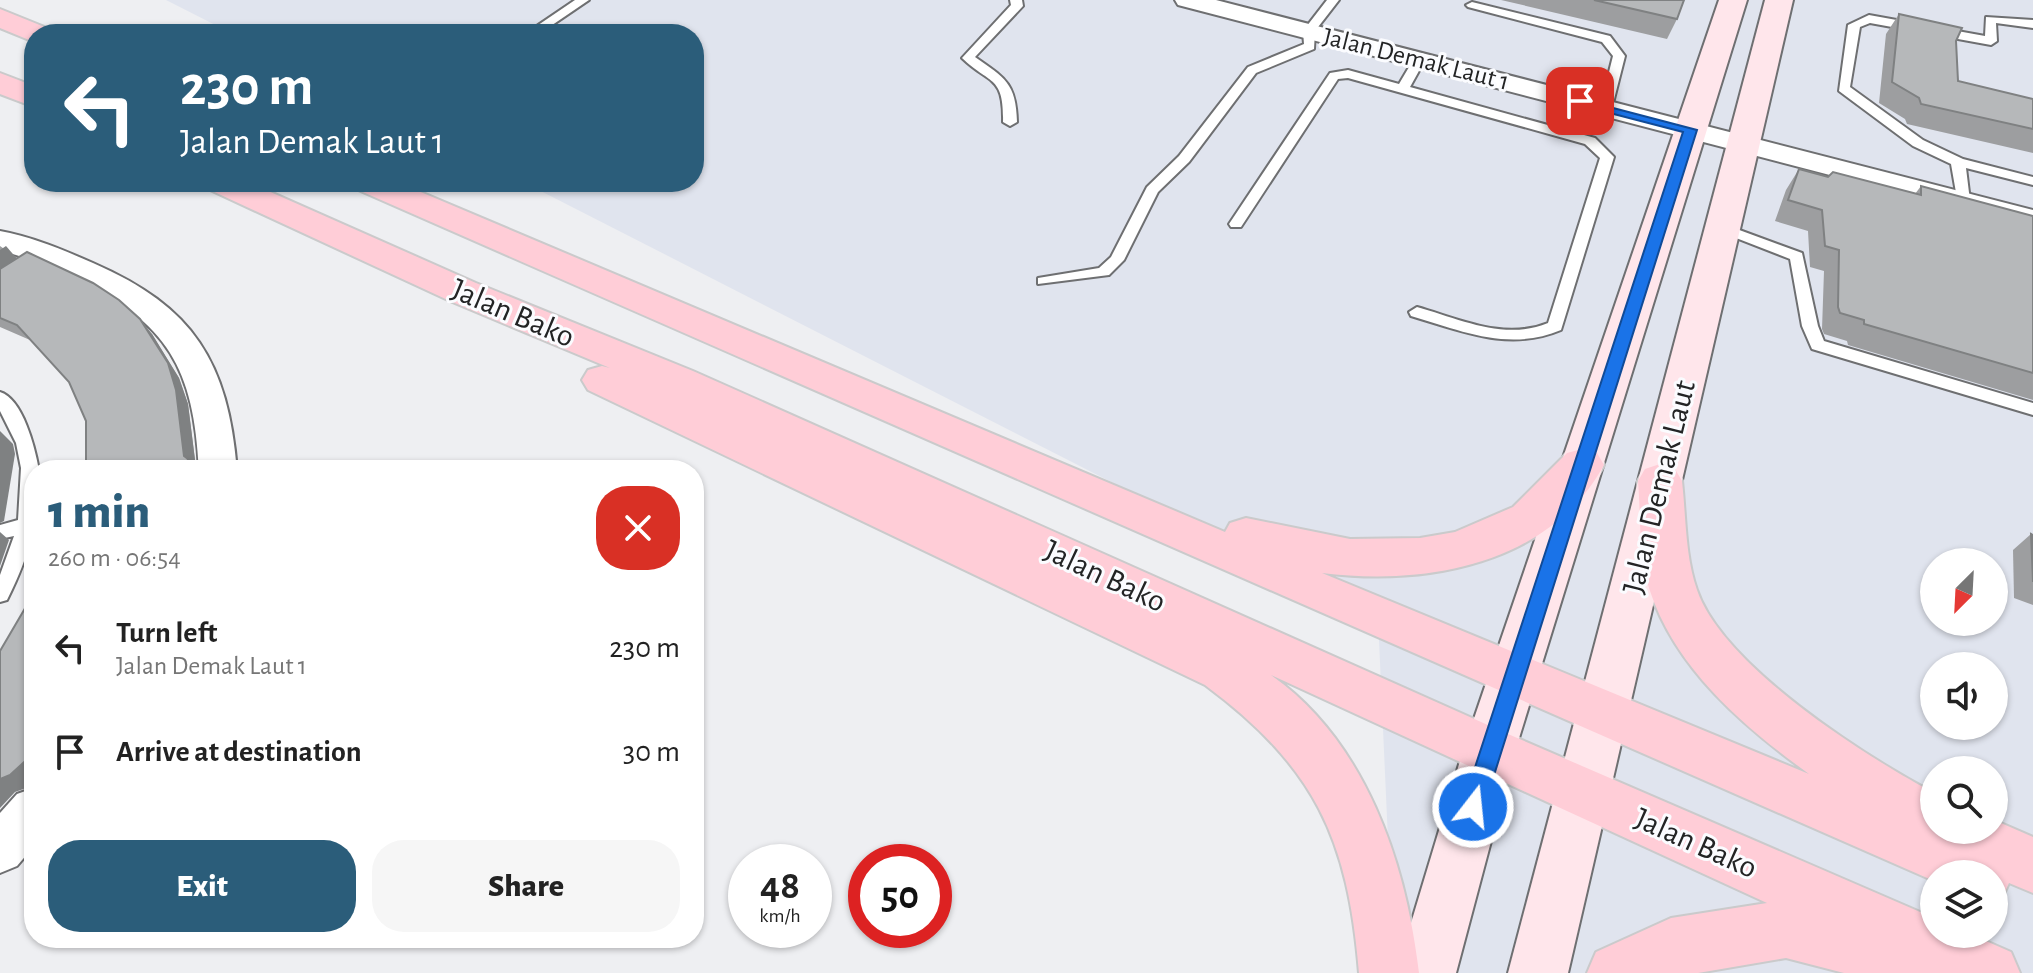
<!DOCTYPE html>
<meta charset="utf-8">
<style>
body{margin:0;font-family:"Alegreya Sans",sans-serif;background:#f6f6f6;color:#222;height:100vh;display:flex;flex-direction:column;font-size:30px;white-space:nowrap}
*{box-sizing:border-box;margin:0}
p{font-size:26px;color:#767676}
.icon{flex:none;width:44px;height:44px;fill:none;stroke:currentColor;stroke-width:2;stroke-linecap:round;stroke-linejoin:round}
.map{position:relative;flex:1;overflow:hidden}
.panel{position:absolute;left:24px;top:460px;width:680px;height:488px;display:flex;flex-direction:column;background:#fff;border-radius:32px;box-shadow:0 2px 6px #0004}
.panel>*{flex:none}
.guide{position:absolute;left:24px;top:24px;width:680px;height:168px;border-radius:32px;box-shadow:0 2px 6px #0004;background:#2b5d7a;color:#fff;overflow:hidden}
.needle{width:52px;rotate:204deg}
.fabs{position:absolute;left:1920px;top:548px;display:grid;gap:16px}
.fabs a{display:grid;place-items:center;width:88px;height:88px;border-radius:50%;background:#fff;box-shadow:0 2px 6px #0004;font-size:40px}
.speed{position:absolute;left:728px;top:844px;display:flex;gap:16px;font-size:40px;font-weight:700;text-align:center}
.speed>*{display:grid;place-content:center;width:104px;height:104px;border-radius:50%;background:#fff;box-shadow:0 2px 6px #0004;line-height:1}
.speed small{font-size:20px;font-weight:400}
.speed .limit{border:12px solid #d22;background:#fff;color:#111}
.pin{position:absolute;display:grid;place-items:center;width:68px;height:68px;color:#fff;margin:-34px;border-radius:16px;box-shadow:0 4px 12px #0006}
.me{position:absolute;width:88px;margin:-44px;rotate:16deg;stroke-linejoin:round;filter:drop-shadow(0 0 6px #0008)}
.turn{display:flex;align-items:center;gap:28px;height:168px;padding:0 24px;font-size:36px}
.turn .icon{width:104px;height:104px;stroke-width:2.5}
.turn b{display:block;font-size:56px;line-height:68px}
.round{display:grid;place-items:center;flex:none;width:84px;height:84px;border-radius:32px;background:#f6f6f6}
.head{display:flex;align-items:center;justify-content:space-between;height:136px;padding:0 24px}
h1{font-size:48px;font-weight:800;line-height:60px;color:#2b5d7a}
.button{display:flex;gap:16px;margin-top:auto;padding:16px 24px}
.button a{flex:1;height:92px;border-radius:32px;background:#2b5d7a;color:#fff;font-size:32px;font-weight:800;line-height:92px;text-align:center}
.button a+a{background:#f6f6f6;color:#222}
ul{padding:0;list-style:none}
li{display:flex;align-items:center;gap:24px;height:104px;padding:0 24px}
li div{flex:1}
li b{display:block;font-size:30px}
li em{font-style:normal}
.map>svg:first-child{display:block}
.built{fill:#e0e4ee;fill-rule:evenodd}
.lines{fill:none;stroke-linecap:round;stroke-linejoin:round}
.lane-casing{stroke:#6e6f71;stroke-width:4}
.street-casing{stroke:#6e6f71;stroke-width:4}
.secondary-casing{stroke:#6e6f71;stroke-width:4}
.primary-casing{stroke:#cacacb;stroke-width:4}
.lane{fill:#fff;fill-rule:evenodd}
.street{fill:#fff;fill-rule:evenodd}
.secondary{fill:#ffe6eb;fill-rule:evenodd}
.primary{fill:#ffcdd7;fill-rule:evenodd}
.wall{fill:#9d9ea0}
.shaded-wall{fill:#7f8182}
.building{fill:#b6b8ba;stroke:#7f8182;stroke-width:2}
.route{fill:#1a73e8;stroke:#114b97;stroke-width:2}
.labels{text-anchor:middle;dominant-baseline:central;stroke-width:6;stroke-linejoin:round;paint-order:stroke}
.far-street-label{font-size:26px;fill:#232425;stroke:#fbfcff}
.street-label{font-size:32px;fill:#232425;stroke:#fbfcff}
</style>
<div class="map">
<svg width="2033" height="973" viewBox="0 0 2033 973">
<rect width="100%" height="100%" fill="#eeeff2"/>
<path class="built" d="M 166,0 L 2033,0 L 2033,973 L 1394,973 L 1378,618 L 523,182 L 694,182 L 694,34 L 233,34 ZM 1934,562 L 1994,562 L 1994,622 L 1934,622 ZM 1934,666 L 1994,666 L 1994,726 L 1934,726 ZM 1934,770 L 1994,770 L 1994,830 L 1934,830 ZM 1934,874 L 1994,874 L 1994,934 L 1934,934 Z"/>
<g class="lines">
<g class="lane-casing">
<g id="lane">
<path d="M 575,0 L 589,0 L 539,34 L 525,34 Z"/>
<path d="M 1010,0 L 1022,0 L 1023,6 L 975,57 C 1005,78 1016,83 1017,122 L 1010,126 L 1003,122 C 1004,75 990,85 962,58 L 1011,5 Z"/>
<path d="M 1327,0 L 1339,0 L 1315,31 L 1314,49 L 1256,73 L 1189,162 L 1158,192 L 1124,260 L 1109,275 L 1038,284 L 1038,278 L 1099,268 L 1111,257 L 1147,187 L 1179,156 L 1248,67 L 1304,44 L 1303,31 Z"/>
<path d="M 1472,2 L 1610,36 L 1625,56 L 1611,111 L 1600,108 L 1613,56 L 1602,42 L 1468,7 L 1466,5 Z"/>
<path d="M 1869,15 L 1985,36 L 1986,17 L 2033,20 L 2033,28 L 1996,23 L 1997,41 L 1991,45 L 1870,23 L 1860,27 L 1850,87 L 1923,140 L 1963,159 L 2033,177 L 2033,185 L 1966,168 L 1970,201 L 1963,205 L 1958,204 L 1951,164 L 1913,146 L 1839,91 L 1848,25 Z"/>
<path d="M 1415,57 L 1425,60 L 1410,87 L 1595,138 L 1614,157 L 1561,330 C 1509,352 1462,331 1411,316 L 1409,312 L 1417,307 C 1460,319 1504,341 1548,323 L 1600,158 L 1585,144 L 1348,78 L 1338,79 L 1241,227 L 1231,227 L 1229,224 L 1330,73 L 1348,70 L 1399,84 Z"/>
<path d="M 1723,224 L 1802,253 L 1818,326 L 1824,341 L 2033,403 L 2033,415 L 1812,349 L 1802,326 L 1790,259 L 1718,231 L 1718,225 Z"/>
<path d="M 0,392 C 23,399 35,448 39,470 L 34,470 C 34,529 34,546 7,600 L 0,602 L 0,575 L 14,536 L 0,539 L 0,525 L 18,520 L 21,468 L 16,443 L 0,411 Z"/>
</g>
</g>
<g class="street-casing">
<g id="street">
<path d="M 1175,0 L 1216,0 L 2033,210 L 2033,228 L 1178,5 Z"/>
<path d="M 0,231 C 33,237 63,250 93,263 C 194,307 228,362 237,470 L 199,470 C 194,369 168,322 75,279 C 51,268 26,256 0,251 Z"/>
<path d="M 34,788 L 34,846 L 17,866 L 0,873 L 0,813 L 17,794 Z"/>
</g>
</g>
<g class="secondary-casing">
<g id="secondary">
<path d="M 1719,0 L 1747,0 L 1515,751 L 1456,973 L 1396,973 L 1463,751 Z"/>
<path d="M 1765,0 L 1793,0 L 1568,973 L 1508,973 Z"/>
</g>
</g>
<g class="primary-casing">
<g id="primary">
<path d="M 0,9 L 47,28 L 52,34 L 34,34 L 34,42 L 0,28 Z"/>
<path d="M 0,73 L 34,86 L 34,107 L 0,94 Z"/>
<path d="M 203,182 L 248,182 L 476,283 L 693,371 L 1508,734 L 1934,918 L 1934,934 L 1970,934 L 2011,952 L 2020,973 L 1844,973 L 1786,958 L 1698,973 L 1587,973 L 1596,952 L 1671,918 L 1767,903 L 1271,675 C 1366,742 1406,863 1419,973 L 1359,973 C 1348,838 1315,767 1205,685 L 588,390 L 582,380 L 588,370 L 602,366 L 610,368 L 450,301 L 208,189 Z"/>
<path d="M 351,182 L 397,182 L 1225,532 L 1230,523 L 1246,518 L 1350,539 L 1420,538 L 1455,532 L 1513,507 L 1567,453 L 1582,449 L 1597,453 L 1604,465 C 1549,565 1426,586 1322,573 L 1809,774 C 1744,727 1676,669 1650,591 C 1638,557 1641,516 1638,481 L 1645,469 L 1660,464 L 1675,469 L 1682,481 C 1686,516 1685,556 1697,590 C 1723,666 1865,756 1934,793 L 1934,830 L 1994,830 L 1994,820 L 2033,837 L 2033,893 L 2009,883 L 2004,894 L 1994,898 L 1994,874 L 1934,874 L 1934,881 L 356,189 Z"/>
</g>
</g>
<use href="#lane" class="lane"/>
<use href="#street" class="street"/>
<use href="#secondary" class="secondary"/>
<use href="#primary" class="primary"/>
</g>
<g class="wall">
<path d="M 1501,0 L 1684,0 L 1677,19 L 1667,39 Z"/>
<path d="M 1899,14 L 1956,41 L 1958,81 L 2033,99 L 2033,153 L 1907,124 L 1905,119 L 1879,103 L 1886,34 Z"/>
<path d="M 1799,169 L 1828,177 L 1915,194 L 1921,186 L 2033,216 L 2033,400 L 1848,345 L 1847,341 L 1824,334 L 1822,329 L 1824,271 L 1810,267 L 1808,231 L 1775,221 L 1786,190 Z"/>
<path d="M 0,246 L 17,258 L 152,334 L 179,378 L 188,404 L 196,468 L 197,470 L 86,470 L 86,421 L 69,382 L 30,340 L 0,327 Z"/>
<path d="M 2031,534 L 2033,535 L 2033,605 L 2014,598 L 2013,550 Z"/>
</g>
<g class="shaded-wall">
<path d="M 6,246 L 19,261 L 0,273 L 0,250 Z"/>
<path d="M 140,319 L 152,334 L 179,378 L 188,404 L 196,468 L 197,470 L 185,470 L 184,456 Z"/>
<path d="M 0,431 L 13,444 L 15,454 L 4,521 L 0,523 Z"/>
<path d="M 0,532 L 9,540 L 0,566 Z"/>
<path d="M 34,753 L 34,782 L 29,787 L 15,792 L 0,808 L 0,779 Z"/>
</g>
<g class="building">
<path d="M 1594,0 L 1684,0 L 1677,19 Z"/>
<path d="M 1899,14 L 1962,28 L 1956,41 L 1958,81 L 2033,99 L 2033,129 L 1921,104 L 1919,98 L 1892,82 Z"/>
<path d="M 1799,169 L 1828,177 L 1833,172 L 1921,195 L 1921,186 L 2033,216 L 2033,373 L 1864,324 L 1864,320 L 1840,313 L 1838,307 L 1839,250 L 1825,246 L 1822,210 L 1788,200 Z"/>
<path d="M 27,252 L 93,283 L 119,300 L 140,319 L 168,363 L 176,390 L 184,456 L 188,459 L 185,470 L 86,470 L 86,421 L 69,382 L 17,325 L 0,318 L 0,269 Z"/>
<path d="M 2031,534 L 2033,535 L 2033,582 Z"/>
<path d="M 34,593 L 34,753 L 10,775 L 0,779 L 0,651 Z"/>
</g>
<path class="route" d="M 1575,98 L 1697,130 L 1484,807 L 1481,814 L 1473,818 L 1465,814 L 1462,807 L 1683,132 L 1575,104 Z"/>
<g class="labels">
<g class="far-street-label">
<text transform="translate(1416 59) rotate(14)">Jalan Demak Laut 1</text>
</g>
<g class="street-label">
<text transform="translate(513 313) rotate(23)">Jalan Bako</text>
<text transform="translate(1659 487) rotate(-76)">Jalan Demak Laut</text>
<text transform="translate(1105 576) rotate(25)">Jalan Bako</text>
<text transform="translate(1696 843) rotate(24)">Jalan Bako</text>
</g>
</g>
</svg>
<div class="fabs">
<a><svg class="needle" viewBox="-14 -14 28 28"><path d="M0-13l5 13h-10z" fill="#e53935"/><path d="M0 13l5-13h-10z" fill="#767676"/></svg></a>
<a><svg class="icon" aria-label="sound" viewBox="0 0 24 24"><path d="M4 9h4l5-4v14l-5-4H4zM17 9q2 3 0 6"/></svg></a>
<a><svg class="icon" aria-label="search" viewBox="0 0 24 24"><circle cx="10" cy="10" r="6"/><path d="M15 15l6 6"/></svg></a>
<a><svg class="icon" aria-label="layers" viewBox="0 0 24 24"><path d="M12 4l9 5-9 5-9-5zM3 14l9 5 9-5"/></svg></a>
</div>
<div class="speed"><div>48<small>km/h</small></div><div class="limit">50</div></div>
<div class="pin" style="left:1580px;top:101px;background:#d93025"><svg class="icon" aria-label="arrive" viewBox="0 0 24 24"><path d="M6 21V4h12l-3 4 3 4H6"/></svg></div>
<svg class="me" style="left:1473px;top:807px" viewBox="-20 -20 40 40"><circle r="17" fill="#1a73e8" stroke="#fff" stroke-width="3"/><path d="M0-11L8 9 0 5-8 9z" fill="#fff"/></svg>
<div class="guide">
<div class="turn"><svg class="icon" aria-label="left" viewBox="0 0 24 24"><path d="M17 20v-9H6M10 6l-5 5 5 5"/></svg><div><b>230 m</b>Jalan Demak Laut 1</div></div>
</div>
<section class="panel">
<div class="head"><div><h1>1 min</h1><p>260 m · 06:54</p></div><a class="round" style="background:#d93025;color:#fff"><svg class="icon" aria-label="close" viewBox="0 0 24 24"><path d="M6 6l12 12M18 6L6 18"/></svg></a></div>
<ul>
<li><svg class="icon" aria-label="left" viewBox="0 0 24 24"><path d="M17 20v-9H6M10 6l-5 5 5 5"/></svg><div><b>Turn left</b><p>Jalan Demak Laut 1</p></div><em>230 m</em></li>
<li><svg class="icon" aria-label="arrive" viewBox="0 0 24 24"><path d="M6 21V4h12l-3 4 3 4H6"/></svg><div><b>Arrive at destination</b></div><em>30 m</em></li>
</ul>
<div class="button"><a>Exit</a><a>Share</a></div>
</section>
</div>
